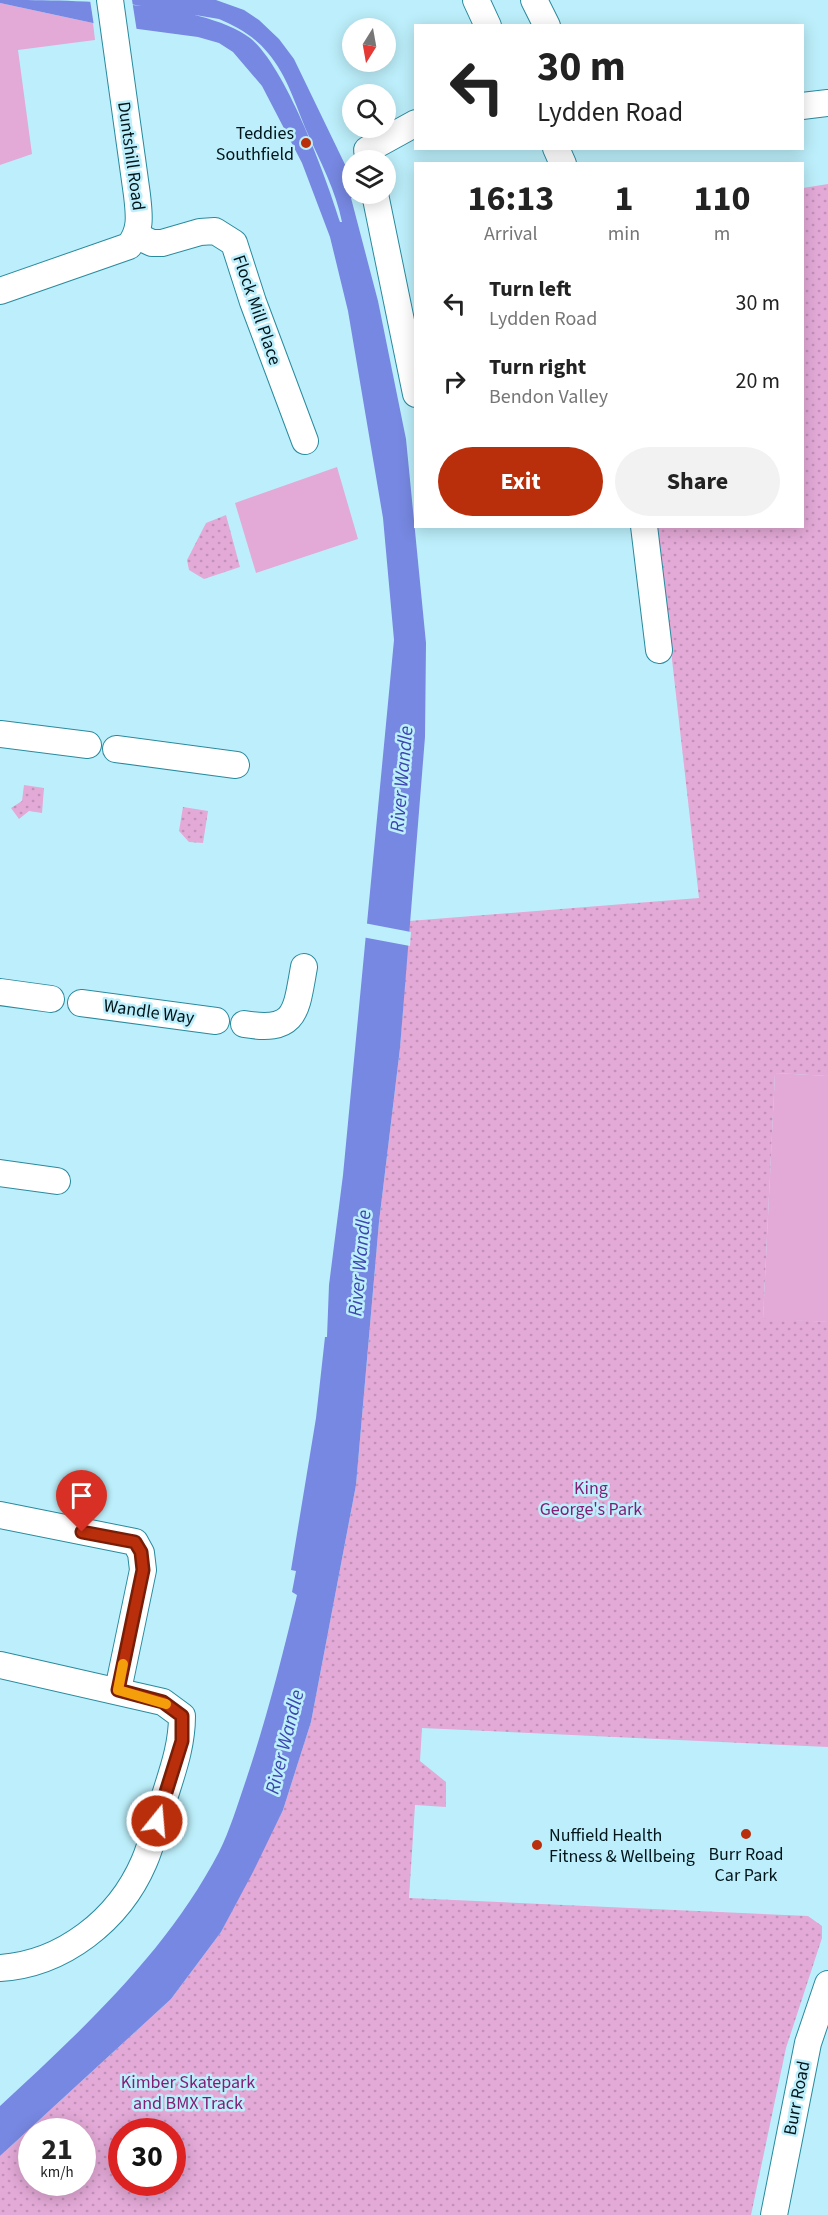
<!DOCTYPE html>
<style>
body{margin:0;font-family:"Source Sans 3",sans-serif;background:#f2f2f2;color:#222;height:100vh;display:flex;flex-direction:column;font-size:22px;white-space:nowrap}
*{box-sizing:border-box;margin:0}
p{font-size:20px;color:#767676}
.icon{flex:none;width:33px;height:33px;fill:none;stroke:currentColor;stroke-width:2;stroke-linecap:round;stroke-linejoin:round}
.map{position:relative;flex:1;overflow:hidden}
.details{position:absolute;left:414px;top:162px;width:390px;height:366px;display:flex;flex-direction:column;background:#fff;border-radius:0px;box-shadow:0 3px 15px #0003}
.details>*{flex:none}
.top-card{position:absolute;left:414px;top:24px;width:390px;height:126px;border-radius:0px;box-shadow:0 3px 15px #0003;background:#fff;color:#222;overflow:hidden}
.needle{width:39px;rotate:191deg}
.fabs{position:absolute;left:342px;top:18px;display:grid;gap:12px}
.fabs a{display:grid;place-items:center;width:54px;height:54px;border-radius:50%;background:#fff;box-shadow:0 3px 15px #0003;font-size:30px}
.speed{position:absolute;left:18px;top:2118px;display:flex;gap:12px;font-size:30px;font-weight:700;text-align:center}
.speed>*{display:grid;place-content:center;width:78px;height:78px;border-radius:50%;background:#fff;box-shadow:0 3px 15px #0003;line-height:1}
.speed small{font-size:15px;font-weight:400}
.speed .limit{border:9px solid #d22;background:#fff;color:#111}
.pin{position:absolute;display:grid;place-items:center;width:51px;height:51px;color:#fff;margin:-62px -26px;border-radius:50% 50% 50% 0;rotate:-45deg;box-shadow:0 0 6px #0007}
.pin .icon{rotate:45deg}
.me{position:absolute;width:66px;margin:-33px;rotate:17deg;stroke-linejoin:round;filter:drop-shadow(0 0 4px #0008)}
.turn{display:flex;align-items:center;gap:21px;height:126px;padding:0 24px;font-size:27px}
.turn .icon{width:78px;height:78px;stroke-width:2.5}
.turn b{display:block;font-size:42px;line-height:51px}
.eta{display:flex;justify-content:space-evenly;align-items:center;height:102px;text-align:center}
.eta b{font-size:36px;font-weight:700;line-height:42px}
.button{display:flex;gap:12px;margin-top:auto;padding:12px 24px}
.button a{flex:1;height:69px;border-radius:36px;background:#b92e0b;color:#fff;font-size:24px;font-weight:700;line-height:69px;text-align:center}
.button a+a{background:#f2f2f2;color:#222}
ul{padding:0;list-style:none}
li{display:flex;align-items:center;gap:18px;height:78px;padding:0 24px}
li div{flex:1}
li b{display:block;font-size:22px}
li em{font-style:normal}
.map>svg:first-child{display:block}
.green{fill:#e3a9d7}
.park{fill:url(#park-dots);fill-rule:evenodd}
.water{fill:#7788e2}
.pier{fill:#bceffb}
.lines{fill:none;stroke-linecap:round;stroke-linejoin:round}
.street-casing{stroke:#298a9e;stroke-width:28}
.street{stroke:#fff;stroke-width:26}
.route-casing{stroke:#781e07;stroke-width:15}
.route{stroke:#b92e0b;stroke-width:10}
.slow{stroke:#f59e0b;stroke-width:10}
.poi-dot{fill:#b92e0b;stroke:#bceffb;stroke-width:2}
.labels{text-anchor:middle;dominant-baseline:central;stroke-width:5;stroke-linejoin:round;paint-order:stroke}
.poi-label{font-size:18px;fill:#00141a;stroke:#bceffb;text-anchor:end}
.street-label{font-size:18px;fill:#00141a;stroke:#bceffb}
.park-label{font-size:18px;fill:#821f75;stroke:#bceffb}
.water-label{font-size:20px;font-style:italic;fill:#3d46af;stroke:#bceffb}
</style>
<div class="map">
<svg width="828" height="2215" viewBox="0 0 828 2215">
<defs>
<pattern id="park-dots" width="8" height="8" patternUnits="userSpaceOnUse" patternTransform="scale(1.5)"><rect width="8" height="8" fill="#e3a9d7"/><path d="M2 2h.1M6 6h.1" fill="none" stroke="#c191b8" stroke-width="1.8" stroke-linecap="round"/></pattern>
</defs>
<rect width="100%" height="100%" fill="#bceffb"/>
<g class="green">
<path d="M 0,3 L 93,23 L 95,40 L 18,50 L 32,154 L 0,165 Z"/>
<path d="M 337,467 L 358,539 L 256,573 L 235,503 Z"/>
<path d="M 775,1073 L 828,1076 L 828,1322 L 763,1319 Z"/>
</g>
<g class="park">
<path d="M 828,184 L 828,1076 L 775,1073 L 763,1318 L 828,1322 L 828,1747 L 422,1728 L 420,1761 L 446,1782 L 446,1807 L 415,1805 L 409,1898 L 808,1916 L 822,1926 L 822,1938 L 786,2048 L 751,2215 L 0,2215 L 0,2156 L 171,1999 L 221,1932 L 283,1810 L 311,1722 L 356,1485 L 379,1222 L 400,1048 L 409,921 L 699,898 L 657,527 L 802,526 L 803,188 ZM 32,2132 L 82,2132 L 82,2182 L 32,2182 ZM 122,2132 L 172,2132 L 172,2182 L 122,2182 Z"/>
<path d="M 226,515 L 240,567 L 204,579 L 189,570 L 187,560 L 206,523 Z"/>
<path d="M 24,785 L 44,788 L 42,813 L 29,811 L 19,819 L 11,808 L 22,801 Z"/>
<path d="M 183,807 L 208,811 L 203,843 L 189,842 L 179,831 Z"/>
</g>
<path class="water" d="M 0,0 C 64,0 200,0 250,38 C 286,67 326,177 340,222 L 342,222 C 336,191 320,161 307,132 C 296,106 287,75 268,53 C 255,37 238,27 219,19 L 106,0 L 216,0 L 244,10 L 259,20 L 279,39 L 294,59 L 352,179 L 352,194 L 359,195 L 351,198 L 378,301 L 406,439 L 426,643 L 425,737 L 400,1048 L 379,1222 L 356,1485 L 311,1722 L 283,1810 L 253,1872 L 221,1932 L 171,1999 L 0,2156 L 0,2106 C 82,2030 167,1952 219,1852 C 230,1830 237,1806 245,1783 C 266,1721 282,1658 297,1595 L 292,1592 L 296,1571 L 291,1570 L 316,1418 L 325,1337 L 327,1337 L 329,1285 L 343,1175 L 394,640 L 383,518 L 348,311 L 330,237 L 302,163 L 262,86 L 233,52 L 219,43 L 198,37 L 93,23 L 0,3 Z"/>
<g class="pier">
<path d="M 90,0 L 132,0 L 137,32 L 94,26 Z"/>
<path d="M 364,923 L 411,932 L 410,946 L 362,937 Z"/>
</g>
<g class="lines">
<g class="street-casing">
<g id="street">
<path d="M 476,0 L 488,26"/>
<path d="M 534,0 L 547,26"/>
<path d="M 802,106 L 828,103"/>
<path d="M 556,148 L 563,164"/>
<path d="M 369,160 L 367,150 L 416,123"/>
<path d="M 375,194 L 416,394"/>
<path d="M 137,236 L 152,243 L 162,243 L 200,232 L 215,231 L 234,243 L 253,302 L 305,441"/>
<path d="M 0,291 L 129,246 C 142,230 139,214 137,195 L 110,0"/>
<path d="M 644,526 L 659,650"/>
<path d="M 0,734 L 88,745"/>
<path d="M 116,749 L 236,765"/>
<path d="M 0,992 L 51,999"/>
<path d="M 81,1003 L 216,1021"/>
<path d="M 244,1024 C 297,1033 296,1011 304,967"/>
<path d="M 0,1173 L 57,1181"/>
<path d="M 0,1515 L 135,1542 L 141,1553 L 143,1570 L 118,1690"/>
<path d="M 0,1665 L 163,1702 L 182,1716 C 182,1748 171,1775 162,1805 C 156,1824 152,1844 144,1862 C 119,1920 63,1964 0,1968"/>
<path d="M 774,2215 L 808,2043 L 828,1984"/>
</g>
</g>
<use href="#street" class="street"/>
</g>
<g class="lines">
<g class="route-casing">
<path id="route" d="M 82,1532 L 135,1542 L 141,1552 L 143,1570 L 118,1690 L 163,1702 L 182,1716 L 182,1741 L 157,1821"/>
</g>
<use href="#route" class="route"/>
<path class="slow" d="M 123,1664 L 118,1690 L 166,1704"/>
</g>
<g class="poi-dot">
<circle cx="306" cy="143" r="6"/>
<circle cx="746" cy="1834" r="6"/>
<circle cx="537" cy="1845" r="6"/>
</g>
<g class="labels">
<g class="poi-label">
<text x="294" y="133">Teddies<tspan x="294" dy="21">Southfield</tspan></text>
<text x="549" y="1835" text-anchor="start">Nuffield Health<tspan x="549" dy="21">Fitness &amp; Wellbeing</tspan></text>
<text x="746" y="1854" text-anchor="middle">Burr Road<tspan x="746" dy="21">Car Park</tspan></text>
</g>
<g class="street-label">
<text transform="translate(131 156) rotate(82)">Duntshill Road</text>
<text transform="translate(257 310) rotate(71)">Flock Mill Place</text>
<text transform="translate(149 1012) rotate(8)">Wandle Way</text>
<text transform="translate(797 2098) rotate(-79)">Burr Road</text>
</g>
<g class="park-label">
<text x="591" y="1488">King<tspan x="591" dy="21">George's Park</tspan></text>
<text x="188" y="2082">Kimber Skatepark<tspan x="188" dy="21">and BMX Track</tspan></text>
</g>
<g class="water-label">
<text transform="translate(402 779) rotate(-85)">River Wandle</text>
<text transform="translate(360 1263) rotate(-85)">River Wandle</text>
<text transform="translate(285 1742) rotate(-76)">River Wandle</text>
</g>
</g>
</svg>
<div class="fabs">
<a><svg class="needle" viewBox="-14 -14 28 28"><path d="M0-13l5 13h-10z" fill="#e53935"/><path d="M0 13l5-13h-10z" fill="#767676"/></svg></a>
<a><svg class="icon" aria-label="search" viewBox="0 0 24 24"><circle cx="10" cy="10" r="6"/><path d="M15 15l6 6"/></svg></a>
<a><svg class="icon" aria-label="layers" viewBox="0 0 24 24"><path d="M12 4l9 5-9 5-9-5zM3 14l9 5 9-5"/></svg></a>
</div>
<div class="speed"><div>21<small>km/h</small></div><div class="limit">30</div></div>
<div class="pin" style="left:82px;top:1532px;background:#d93025"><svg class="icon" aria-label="arrive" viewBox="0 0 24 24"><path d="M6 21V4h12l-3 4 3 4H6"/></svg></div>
<svg class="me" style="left:157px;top:1821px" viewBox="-20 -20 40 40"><circle r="17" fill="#b92e0b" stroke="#fff" stroke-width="3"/><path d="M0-11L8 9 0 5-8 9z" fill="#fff"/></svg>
<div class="top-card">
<div class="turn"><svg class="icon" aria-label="left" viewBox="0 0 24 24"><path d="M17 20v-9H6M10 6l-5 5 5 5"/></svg><div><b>30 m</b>Lydden Road</div></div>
</div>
<section class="details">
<div class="eta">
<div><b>16:13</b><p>Arrival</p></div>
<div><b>1</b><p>min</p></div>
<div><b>110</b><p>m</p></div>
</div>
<ul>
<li><svg class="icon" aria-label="left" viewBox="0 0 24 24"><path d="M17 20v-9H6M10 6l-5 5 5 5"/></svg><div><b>Turn left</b><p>Lydden Road</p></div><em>30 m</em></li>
<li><svg class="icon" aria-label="right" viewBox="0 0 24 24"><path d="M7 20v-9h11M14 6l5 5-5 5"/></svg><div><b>Turn right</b><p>Bendon Valley</p></div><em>20 m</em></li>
</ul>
<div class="button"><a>Exit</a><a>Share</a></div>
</section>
</div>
